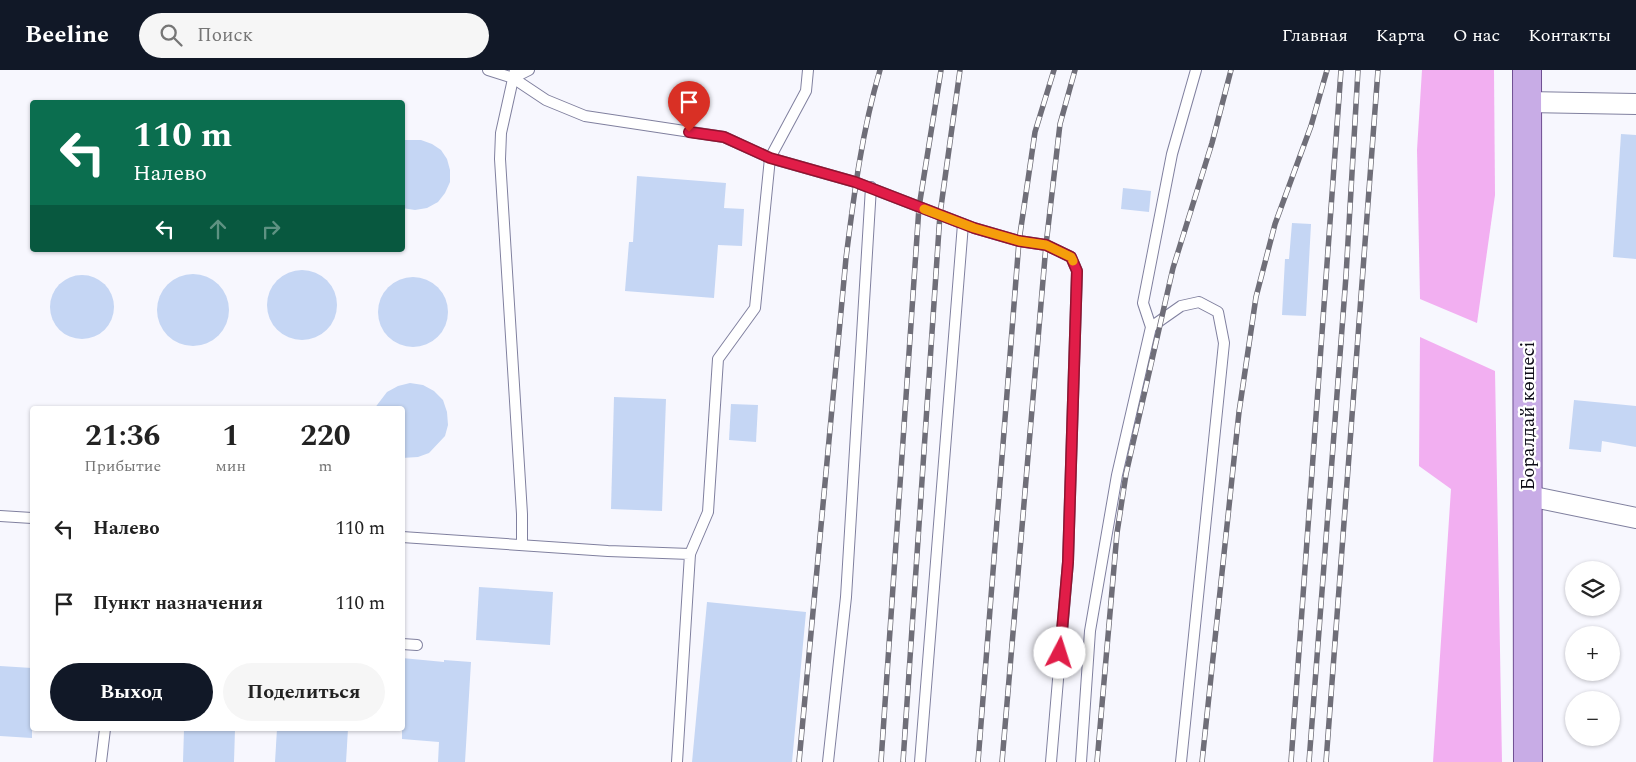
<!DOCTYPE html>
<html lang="ru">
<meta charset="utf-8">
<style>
body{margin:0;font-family:Spectral,serif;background:#f6f6f6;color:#222;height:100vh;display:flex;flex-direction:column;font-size:19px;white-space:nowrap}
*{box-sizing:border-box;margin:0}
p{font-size:16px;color:#767676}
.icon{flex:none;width:28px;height:28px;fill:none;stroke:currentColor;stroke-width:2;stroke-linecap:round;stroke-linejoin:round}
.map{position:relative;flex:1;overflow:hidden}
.side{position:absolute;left:30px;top:336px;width:375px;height:325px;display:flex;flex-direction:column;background:#fff;border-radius:5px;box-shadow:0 1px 4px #0004}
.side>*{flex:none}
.banner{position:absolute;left:30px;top:30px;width:375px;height:152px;border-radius:5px;box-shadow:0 1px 4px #0004;background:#0b6e4f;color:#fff;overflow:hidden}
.fabs{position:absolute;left:1565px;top:491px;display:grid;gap:10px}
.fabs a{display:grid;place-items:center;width:55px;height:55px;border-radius:50%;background:#fff;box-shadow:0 1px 4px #0004;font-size:25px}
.pin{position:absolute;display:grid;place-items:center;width:42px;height:42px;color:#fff;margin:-51px -21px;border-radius:50% 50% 50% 0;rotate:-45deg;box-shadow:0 0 5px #0007}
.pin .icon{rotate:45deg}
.me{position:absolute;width:55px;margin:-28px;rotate:5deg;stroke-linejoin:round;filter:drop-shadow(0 0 4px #0008)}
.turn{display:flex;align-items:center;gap:18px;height:105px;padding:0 20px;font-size:22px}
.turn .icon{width:65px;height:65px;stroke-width:2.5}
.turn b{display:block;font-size:35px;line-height:42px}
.lanes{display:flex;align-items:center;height:48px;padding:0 20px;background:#0003;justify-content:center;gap:25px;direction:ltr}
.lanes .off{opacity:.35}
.eta{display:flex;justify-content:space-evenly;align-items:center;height:85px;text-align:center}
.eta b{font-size:30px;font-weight:700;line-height:35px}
.primary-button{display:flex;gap:10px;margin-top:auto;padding:10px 20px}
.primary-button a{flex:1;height:58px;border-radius:30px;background:#111827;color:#fff;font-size:20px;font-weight:700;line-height:58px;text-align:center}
.primary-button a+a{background:#f6f6f6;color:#222}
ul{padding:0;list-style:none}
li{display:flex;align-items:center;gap:15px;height:75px;padding:0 20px}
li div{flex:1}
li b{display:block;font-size:19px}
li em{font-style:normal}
header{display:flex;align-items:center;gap:30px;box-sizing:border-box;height:70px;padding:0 25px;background:#111827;color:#fff}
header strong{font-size:24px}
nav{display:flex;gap:28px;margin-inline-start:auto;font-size:18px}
.search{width:350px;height:45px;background:#f6f6f6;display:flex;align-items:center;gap:12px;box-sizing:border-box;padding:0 18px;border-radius:28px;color:#767676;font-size:19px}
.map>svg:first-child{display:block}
.forest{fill:#f2aff1}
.building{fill:#c5d6f4}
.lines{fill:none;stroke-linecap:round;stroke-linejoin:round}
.service-casing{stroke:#80809f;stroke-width:12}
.minor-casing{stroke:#80809f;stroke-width:22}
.primary-casing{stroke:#6f4f92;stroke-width:30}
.service{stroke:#fff;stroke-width:10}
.minor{stroke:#fff;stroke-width:20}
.primary{stroke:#c8ace6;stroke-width:28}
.rail-casing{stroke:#6f6e78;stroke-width:5.5}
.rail{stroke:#fff;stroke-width:4;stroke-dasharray:11;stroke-linecap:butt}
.route-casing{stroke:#92132f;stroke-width:12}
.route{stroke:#e11d48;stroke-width:9}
.slow{stroke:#f59e0b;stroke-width:9}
.labels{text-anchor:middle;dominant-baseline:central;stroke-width:4.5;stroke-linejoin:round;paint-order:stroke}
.street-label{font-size:19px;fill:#0c0b16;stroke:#fff}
</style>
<header>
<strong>Beeline</strong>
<div class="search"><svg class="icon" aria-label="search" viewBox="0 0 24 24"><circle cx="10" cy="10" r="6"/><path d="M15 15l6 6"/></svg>Поиск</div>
<nav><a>Главная</a><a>Карта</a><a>О нас</a><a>Контакты</a></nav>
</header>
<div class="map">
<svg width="1636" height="692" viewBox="0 0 1636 692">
<rect width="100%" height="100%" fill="#f7f7fe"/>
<g class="forest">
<path d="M 1422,0 L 1494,0 L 1495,125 L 1477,253 L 1420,229 L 1417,80 Z"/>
<path d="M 1420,267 L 1495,301 L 1502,692 L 1433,692 L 1451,419 L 1419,396 Z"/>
</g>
<g class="building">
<path d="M 1621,64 L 1636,65 L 1636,189 L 1613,187 Z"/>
<path d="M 402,70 L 421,70 L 432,74 L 441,80 L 447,89 L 450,100 L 450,112 L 445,123 L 438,132 L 427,138 L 415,140 L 402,138 Z"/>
<path d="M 637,106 L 726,113 L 724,138 L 744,139 L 742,176 L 718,175 L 714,228 L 625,221 L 629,172 L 633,172 Z"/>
<path d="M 1123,118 L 1151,121 L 1149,142 L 1121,139 Z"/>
<path d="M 1292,153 L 1311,154 L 1306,246 L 1282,245 L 1285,189 L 1289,189 Z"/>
<circle cx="302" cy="235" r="35"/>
<circle cx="193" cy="240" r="36"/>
<circle cx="82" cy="237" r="32"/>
<circle cx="413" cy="242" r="35"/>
<path d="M 410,313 L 423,315 L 434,321 L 443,330 L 447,342 L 448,355 L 445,366 L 429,383 L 418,387 L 402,388 L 402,339 L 374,339 L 387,322 L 398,316 Z"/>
<path d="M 614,327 L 666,329 L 662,441 L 611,439 Z"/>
<path d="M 1574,330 L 1636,336 L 1636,377 L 1602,371 L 1601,382 L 1569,379 Z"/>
<path d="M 731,334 L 758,335 L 756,372 L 729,370 Z"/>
<path d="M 479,517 L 553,522 L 550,575 L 476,570 Z"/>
<path d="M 707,532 L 806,542 L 792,692 L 692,692 Z"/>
<path d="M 402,588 L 444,592 L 444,590 L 471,592 L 465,692 L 438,692 L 439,672 L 402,669 Z"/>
<path d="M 0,596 L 32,598 L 32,668 L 0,666 Z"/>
<path d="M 184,659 L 235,659 L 234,692 L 183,692 Z"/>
<path d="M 277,659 L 348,659 L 346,692 L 275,692 Z"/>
</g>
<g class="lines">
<g class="service-casing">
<g id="service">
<path d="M 488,0 L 513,8 L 546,30 L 585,46 L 724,67 L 770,88 L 755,238 L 718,289 L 708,442 L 690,484"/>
<path d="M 515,0 L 501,63 L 500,89 L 522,444 L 522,475"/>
<path d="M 808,0 L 806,21 L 770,88 L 855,112 L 974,158 L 1019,171 L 1046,175 L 1071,187 L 1077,201 L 1068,492 L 1051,692"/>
<path d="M 513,8 L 529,0"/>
<path d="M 1151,257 L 1181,236 L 1199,232 L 1218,242 L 1224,273 L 1181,692"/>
<path d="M 0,446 L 32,448"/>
<path d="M 402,467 L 608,481 L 690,484 L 677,692"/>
<path d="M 402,574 L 417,575"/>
<path d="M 101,692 L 105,659"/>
<path d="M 828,692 L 846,527 L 871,117"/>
<path d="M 920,692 L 963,154"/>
<path d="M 1081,692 L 1090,561 L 1117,405 L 1151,257 L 1143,233 L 1172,84 L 1196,0"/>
</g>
</g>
<g class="minor-casing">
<g id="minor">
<path d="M 1527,32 L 1636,34"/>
<path d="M 1529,426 L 1636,448"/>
</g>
</g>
<g class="primary-casing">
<path id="primary" d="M 1527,0 L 1528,692"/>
</g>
<use href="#service" class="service"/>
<use href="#minor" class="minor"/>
<use href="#primary" class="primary"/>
<g class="rail-casing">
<g id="rail">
<path d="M 799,692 L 846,188 C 854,124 862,61 880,0"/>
<path d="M 881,692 L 919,137 L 941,0"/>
<path d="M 903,692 L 940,144 L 960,0"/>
<path d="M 978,692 L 1019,171 L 1035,62 L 1054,0"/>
<path d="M 1002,692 L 1046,175 L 1060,54 L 1075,0"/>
<path d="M 1097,692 L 1117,463 L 1126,404 L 1173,198 L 1212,73 L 1231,0"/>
<path d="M 1202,692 L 1239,342 L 1256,227 L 1275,154 L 1311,56 L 1327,0"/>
<path d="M 1291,692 L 1341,0"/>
<path d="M 1309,692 L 1346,206 L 1358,0"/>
<path d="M 1326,692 L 1378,0"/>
</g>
</g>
<use href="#rail" class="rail"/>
</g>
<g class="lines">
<g class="route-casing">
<path id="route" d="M 689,62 L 724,67 L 770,88 L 855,112 L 974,158 L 1019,171 L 1046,175 L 1071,187 L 1077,201 L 1068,492 L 1060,583"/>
</g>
<use href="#route" class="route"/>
<path class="slow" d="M 924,139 L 974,158 L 1019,171 L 1046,175 L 1071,187 L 1073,191"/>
</g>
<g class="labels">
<g class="street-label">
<text transform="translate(1528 346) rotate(-90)">Боралдай көшесі</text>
</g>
</g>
</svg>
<div class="fabs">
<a><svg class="icon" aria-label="layers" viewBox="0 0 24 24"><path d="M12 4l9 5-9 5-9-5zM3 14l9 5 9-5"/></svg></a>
<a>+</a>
<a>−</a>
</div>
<div class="pin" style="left:689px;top:62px;background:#d93025"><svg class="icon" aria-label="arrive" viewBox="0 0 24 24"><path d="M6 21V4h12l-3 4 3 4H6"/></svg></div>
<svg class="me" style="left:1060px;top:583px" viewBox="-20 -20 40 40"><circle r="19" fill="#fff"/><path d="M0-13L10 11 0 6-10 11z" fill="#e11d48"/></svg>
<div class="banner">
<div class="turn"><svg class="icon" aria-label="left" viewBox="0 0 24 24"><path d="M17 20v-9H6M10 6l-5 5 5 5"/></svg><div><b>110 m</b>Налево</div></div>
<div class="lanes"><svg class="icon" aria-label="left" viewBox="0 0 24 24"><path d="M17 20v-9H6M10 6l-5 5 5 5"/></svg><svg class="icon off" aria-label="ahead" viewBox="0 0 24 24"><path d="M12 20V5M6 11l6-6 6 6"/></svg><svg class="icon off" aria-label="right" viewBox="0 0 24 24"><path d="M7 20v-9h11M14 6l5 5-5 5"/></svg></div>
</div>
<section class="side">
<div class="eta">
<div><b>21:36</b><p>Прибытие</p></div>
<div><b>1</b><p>мин</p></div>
<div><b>220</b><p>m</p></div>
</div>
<ul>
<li><svg class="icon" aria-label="left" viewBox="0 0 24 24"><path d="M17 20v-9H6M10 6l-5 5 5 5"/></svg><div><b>Налево</b></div><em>110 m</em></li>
<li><svg class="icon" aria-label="arrive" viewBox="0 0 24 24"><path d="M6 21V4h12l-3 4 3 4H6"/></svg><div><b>Пункт назначения</b></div><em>110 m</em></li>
</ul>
<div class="primary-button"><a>Выход</a><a>Поделиться</a></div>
</section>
</div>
